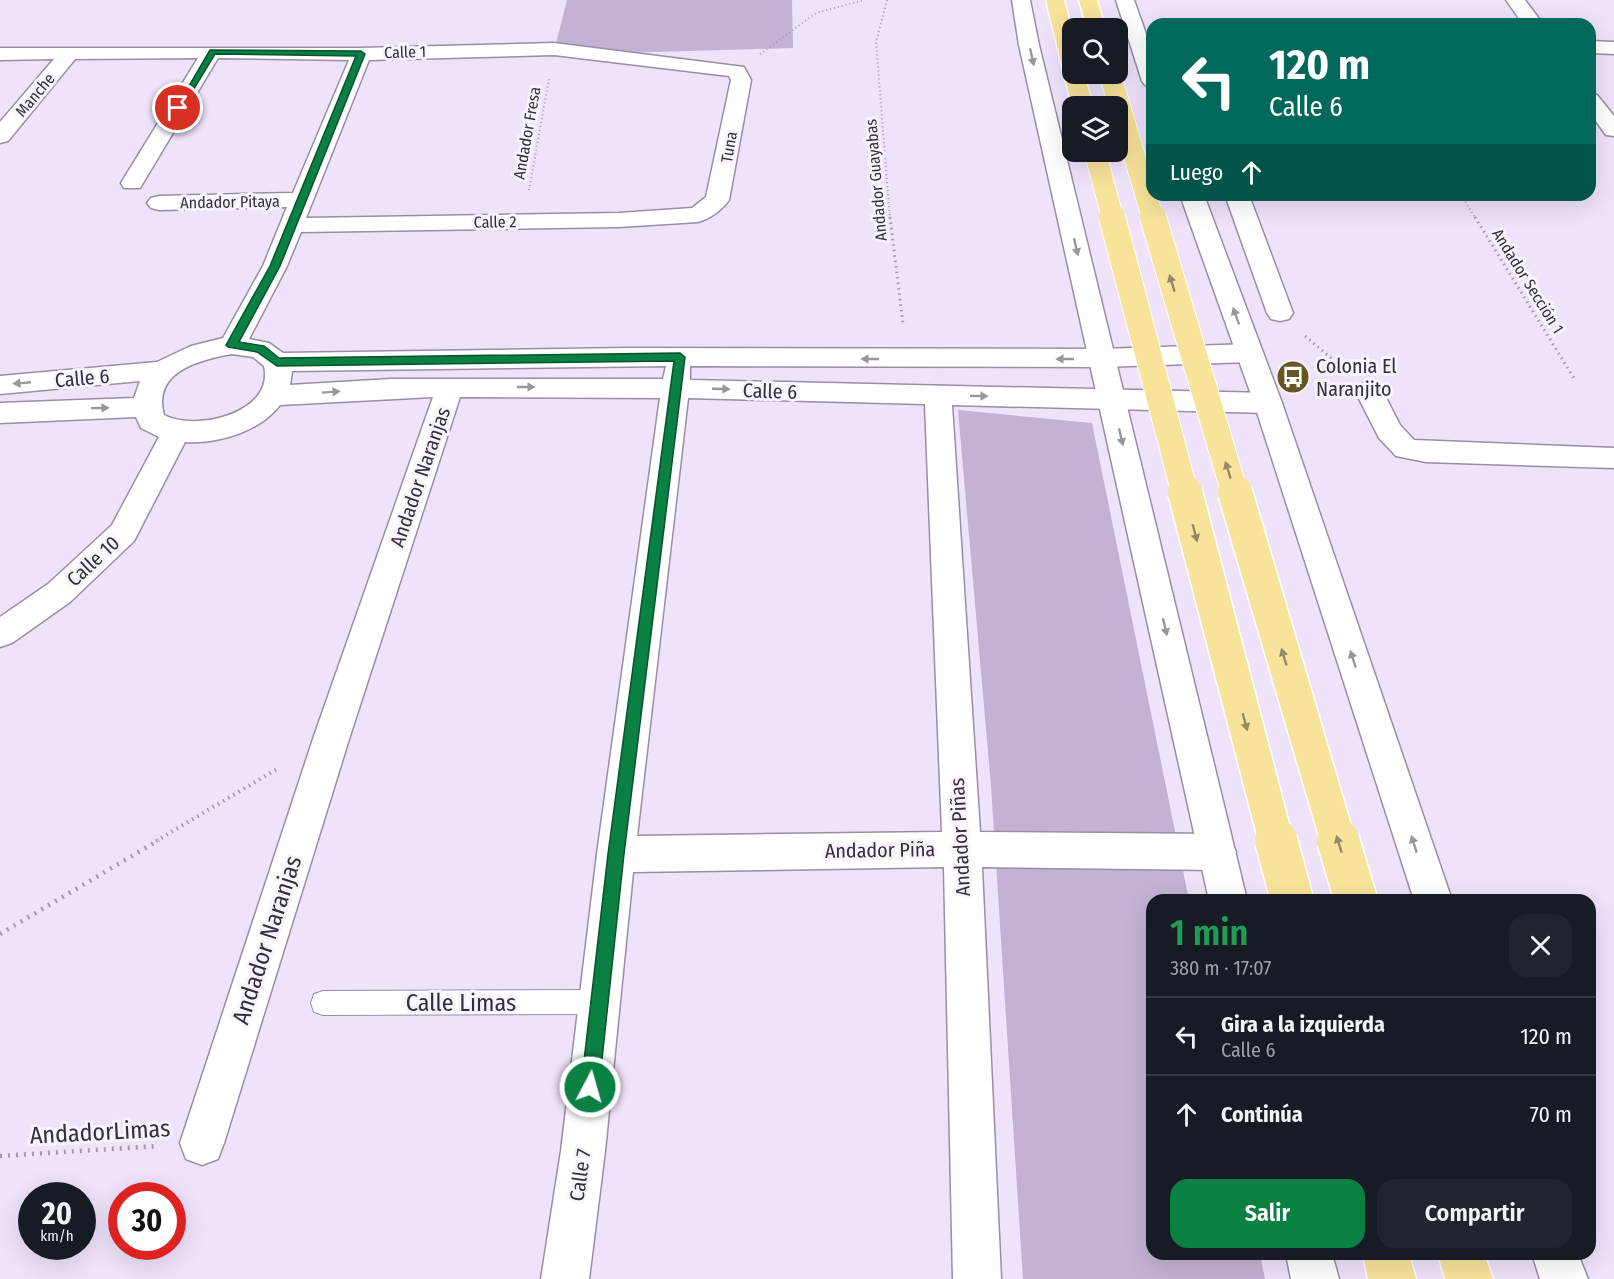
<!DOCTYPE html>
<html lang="es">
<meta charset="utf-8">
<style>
body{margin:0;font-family:"Fira Sans Condensed",sans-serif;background:#20242c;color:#f1f3f6;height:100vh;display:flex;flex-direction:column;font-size:22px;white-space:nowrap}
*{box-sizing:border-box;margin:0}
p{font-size:20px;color:#9ea1a6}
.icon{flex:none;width:33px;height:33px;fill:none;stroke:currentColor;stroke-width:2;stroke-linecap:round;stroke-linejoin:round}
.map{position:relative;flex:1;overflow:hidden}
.sheet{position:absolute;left:1146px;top:894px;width:450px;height:366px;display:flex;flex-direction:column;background:#171b24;border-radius:18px;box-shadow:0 6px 24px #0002}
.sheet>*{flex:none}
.guide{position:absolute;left:1146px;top:18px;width:450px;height:183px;border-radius:18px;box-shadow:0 6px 24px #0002;background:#00695c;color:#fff;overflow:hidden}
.controls{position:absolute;left:1062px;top:18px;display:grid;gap:12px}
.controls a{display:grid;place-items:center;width:66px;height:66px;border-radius:12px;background:#171b24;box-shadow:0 6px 24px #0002;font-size:30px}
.speed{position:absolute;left:18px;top:1182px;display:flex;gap:12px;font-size:30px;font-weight:700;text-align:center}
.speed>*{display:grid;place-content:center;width:78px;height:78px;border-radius:50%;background:#171b24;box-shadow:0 6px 24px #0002;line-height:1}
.speed small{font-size:15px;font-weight:400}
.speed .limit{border:9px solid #d22;background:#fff;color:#111}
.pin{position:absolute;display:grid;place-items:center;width:51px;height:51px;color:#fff;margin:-26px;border:3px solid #fff;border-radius:50%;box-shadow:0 2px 6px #0007}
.me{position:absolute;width:66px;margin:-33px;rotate:6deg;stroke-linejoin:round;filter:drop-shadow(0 0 4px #0008)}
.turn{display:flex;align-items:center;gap:21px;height:126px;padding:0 24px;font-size:27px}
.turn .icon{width:78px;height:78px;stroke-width:2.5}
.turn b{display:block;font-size:42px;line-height:51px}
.then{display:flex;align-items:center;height:57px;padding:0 24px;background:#0003;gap:12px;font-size:22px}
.round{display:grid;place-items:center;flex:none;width:63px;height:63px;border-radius:18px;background:#20242c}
.head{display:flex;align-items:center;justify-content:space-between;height:102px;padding:0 24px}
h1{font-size:36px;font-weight:600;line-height:45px;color:#1e9e55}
.primary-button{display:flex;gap:12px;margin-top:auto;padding:12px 24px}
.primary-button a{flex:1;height:69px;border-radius:18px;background:#0b8043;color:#fff;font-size:24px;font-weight:600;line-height:69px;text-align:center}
.primary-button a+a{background:#20242c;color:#f1f3f6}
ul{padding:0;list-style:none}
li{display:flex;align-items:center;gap:18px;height:78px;padding:0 24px;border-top:2px solid #363941}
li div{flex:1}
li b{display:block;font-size:22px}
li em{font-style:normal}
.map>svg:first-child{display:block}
.green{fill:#c4b2d4}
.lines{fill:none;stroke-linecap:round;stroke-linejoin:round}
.lane-casing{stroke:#998ea4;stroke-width:2}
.street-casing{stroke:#998ea4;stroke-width:3}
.secondary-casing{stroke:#998ea4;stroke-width:3}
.primary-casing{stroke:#fff;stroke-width:3}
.path-far3{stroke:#a298ab;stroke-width:2;stroke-dasharray:1 3;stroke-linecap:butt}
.path-far2{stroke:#a298ab;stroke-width:3;stroke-dasharray:1.5 4;stroke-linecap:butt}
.path-far1{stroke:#a298ab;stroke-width:4;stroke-dasharray:1.5 4.5;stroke-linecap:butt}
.path{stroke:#a298ab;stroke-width:4.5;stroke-dasharray:2 6;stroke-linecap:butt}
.lane{fill:#fff;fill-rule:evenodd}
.street{fill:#fff;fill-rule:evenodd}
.secondary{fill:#fff;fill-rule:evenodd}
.primary{fill:#f8e39b;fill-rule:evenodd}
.primary-bridge-far3-casing{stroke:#fff;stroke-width:23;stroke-linecap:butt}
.primary-bridge-far2-casing{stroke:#fff;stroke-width:28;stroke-linecap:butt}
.primary-bridge-far1-casing{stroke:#fff;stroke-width:37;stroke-linecap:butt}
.primary-bridge-casing{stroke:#fff;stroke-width:45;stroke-linecap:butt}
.primary-bridge-far3{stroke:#f8e39b;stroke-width:21}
.primary-bridge-far2{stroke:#f8e39b;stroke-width:26}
.primary-bridge-far1{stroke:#f8e39b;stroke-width:34}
.primary-bridge{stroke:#f8e39b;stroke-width:42}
.oneway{fill:#9a979c}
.oneway2{fill:#96896a}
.route{fill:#0b8043;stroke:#07532c;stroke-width:1.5}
.labels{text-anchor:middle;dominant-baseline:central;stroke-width:6;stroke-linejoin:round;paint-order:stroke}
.far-street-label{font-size:16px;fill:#342f39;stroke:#f8f3fd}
.poi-label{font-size:20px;fill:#342f39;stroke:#f8f3fd;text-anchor:start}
.street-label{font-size:20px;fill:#342f39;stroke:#f8f3fd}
.near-street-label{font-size:24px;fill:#342f39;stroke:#f8f3fd}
</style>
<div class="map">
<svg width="1614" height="1279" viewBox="0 0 1614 1279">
<rect width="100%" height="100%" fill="#efe2fb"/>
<g class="green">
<path d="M 567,0 L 792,0 L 793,48 L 553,55 Z"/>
<path d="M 958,410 L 1092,423 L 1189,900 L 1152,900 L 1152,1254 L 1260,1254 L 1265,1279 L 1023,1279 L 991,786 Z"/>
</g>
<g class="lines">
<g class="lane-casing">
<path id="lane" d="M 600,990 L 609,993 L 612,1002 L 609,1011 L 600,1014 L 323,1015 L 314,1012 L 311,1003 L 314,994 L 323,991 Z"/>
</g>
<g class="street-casing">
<g id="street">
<path d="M 1506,0 L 1525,0 L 1543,24 L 1523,24 Z"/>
<path d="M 1590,41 L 1614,42 L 1614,54 L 1590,53 Z"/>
<path d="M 554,43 L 744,67 L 751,80 L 729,200 C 722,210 710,219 698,222 L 619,227 L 301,232 L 287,266 L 249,339 L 269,343 L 283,353 L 629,348 L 1102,349 L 1250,344 L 1259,347 L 1263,353 L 1259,359 L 1250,362 L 1102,367 L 690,366 L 690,380 L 1268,393 L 1278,396 L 1282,403 L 1278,410 L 1268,413 L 952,405 L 980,832 L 1217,834 L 1230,839 L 1236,852 L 1230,865 L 1217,870 L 982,867 L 1001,1279 L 953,1279 L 944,867 L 633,872 L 605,1151 L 589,1279 L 541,1279 L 561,1151 L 597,854 L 660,398 L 460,397 L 350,736 L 224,1143 L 218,1159 L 202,1165 L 186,1159 L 180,1143 L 314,736 L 433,397 L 280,405 C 259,432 218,444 185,442 L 134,541 L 70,602 L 12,643 L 0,647 L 0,617 L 48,584 L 112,525 L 159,437 L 141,428 L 136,417 L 0,423 L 0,403 L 134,398 L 140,381 L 0,394 L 0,376 L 157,362 L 191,346 L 223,338 L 263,266 L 287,207 L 159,210 L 151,208 L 147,203 L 151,198 L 159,196 L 293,193 L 349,60 L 218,58 L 140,188 L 124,188 L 121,183 L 198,58 L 75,59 L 8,141 L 0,143 L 0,122 L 54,59 L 0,60 L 0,48 L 361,48 ZM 554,55 L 729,76 L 731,80 L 706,197 L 692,208 L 619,213 L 306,218 L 369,60 ZM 232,354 L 253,357 L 264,366 C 275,413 196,432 164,415 C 152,372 198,360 232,354 ZM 666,366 L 663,379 L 391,379 L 290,385 L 292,371 ZM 688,398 L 925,404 L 942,832 L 637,836 Z"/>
<path d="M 1590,93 L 1597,95 L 1614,116 L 1614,136 L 1606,135 L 1590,113 Z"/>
<path d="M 1225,195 L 1249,195 L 1293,313 L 1289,319 L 1280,321 L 1271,319 L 1267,313 Z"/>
<path d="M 1369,382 L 1379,384 L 1400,425 L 1414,440 L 1614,448 L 1614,468 L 1426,462 L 1396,456 L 1379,438 L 1355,391 L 1359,384 Z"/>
</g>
</g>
<g class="secondary-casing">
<g id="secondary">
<path d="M 1012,0 L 1030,0 L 1039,45 L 1247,900 L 1209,900 L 1019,45 Z"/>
<path d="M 1116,0 L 1134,0 L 1152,51 L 1152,87 L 1145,85 L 1142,81 Z"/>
<path d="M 1180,195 L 1204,195 L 1282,403 L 1452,900 L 1414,900 L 1254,403 Z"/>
<path d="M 1286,1254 L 1332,1254 L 1339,1279 L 1291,1279 Z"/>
<path d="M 1532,1254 L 1578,1254 L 1588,1279 L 1540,1279 Z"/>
</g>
</g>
<g class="primary-casing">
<g id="primary">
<path d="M 1046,0 L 1064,0 L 1072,31 L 1072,74 L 1084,74 L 1093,106 L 1072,106 Z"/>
<path d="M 1079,0 L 1097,0 L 1105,28 L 1087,28 Z"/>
<path d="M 1363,1254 L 1409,1254 L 1416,1279 L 1368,1279 Z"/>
<path d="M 1438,1254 L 1484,1254 L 1493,1279 L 1445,1279 Z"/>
</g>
</g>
<g class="path-far3">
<path d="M 887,0 L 876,42 L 890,219"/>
<path d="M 760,54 L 816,13 L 864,0"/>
<path d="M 529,190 L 549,79"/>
<path d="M 1461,195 L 1476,219"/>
</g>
<g class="path-far2">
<path d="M 890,217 L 903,324"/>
<path d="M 1475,217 L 1575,380"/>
<path d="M 1305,336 L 1343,368"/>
</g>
<path class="path-far1" d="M 156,841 L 277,769"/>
<g class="path">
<path d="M 0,934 L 159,840"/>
<path d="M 0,1156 L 159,1146"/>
</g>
<use href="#lane" class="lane"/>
<use href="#street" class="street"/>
<use href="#secondary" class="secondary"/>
<use href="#primary" class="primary"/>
<g class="primary-bridge-far3-casing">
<g id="primary-bridge-far3">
<path d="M 1110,74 L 1153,219"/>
<path d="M 1095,152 L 1113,219"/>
</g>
</g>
<g class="primary-bridge-far2-casing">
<g id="primary-bridge-far2">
<path d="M 1112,217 L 1185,494"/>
<path d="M 1153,217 L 1235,494"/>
</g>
</g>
<g class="primary-bridge-far1-casing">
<g id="primary-bridge-far1">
<path d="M 1185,492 L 1276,841"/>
<path d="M 1235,492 L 1338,841"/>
</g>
</g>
<g class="primary-bridge-casing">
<g id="primary-bridge">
<path d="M 1276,840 L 1292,900"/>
<path d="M 1338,840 L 1356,900"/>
</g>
</g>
<use href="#primary-bridge-far3" class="primary-bridge-far3"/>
<use href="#primary-bridge-far2" class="primary-bridge-far2"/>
<use href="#primary-bridge-far1" class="primary-bridge-far1"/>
<use href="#primary-bridge" class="primary-bridge"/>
</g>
<defs><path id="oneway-solid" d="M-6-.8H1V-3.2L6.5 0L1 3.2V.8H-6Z" transform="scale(1.5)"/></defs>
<g class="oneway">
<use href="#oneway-solid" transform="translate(1032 57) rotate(77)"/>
<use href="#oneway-solid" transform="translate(1076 247) rotate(77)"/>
<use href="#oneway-solid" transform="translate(1236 316) rotate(-110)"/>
<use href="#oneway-solid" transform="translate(870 359) rotate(-180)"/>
<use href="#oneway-solid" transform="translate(1065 359) rotate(180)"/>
<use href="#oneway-solid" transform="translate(22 383) rotate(175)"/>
<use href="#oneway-solid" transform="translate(526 387)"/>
<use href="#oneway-solid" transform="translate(721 389) rotate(2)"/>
<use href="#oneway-solid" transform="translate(331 392) rotate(-4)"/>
<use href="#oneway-solid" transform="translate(979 396) rotate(1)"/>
<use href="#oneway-solid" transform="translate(100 408) rotate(-1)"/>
<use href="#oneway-solid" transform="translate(1121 437) rotate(77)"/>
<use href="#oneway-solid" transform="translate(1165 627) rotate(77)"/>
<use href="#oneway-solid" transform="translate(1353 659) rotate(-108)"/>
<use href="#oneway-solid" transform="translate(1414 844) rotate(-108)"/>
</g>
<g class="oneway2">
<use href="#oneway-solid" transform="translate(1172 283) rotate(-107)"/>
<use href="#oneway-solid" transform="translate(1228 470) rotate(-107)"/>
<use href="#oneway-solid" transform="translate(1195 533) rotate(75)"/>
<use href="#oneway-solid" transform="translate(1284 657) rotate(-107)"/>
<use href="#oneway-solid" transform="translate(1245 722) rotate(75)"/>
<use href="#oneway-solid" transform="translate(1339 844) rotate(-107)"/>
</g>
<path class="route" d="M 210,50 L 361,51 L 365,54 L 280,266 L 239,342 L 264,346 L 279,358 L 680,353 L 685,357 L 624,854 L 599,1087 L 597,1094 L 590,1096 L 584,1094 L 581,1087 L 608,854 L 674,361 L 277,366 L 257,352 L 228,347 L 226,345 L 270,266 L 356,56 L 215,54 L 181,110 L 175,110 Z"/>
<defs>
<g id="bus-disc" transform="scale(1.725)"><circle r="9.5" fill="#665623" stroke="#f8f3fd"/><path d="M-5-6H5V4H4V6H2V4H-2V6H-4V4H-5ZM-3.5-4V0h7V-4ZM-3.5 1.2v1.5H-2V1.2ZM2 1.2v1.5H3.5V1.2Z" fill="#fff"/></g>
</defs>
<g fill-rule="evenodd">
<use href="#bus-disc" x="1293" y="377"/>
</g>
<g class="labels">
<g class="far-street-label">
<text transform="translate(405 52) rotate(-2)">Calle 1</text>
<text transform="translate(35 95) rotate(-50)">Manche</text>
<text transform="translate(527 133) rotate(-80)">Andador Fresa</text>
<text transform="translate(729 147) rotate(-80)">Tuna</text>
<text transform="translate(876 180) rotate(-95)">Andador Guayabas</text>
<text transform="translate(230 202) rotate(-1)">Andador Pitaya</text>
<text transform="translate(495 222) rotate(-1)">Calle 2</text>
<text transform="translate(1528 281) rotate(58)">Andador Sección 1</text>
</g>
<g class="poi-label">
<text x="1316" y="366">Colonia El<tspan x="1316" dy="23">Naranjito</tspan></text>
</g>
<g class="street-label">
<text transform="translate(82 378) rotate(-5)">Calle 6</text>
<text transform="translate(770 391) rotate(2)">Calle 6</text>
<text transform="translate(420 477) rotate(-71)">Andador Naranjas</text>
<text transform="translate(93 561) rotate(-43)">Calle 10</text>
<text transform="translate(960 837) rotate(-93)">Andador Piñas</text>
<text transform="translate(880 850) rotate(-1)">Andador Piña</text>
<text transform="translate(580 1175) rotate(-82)">Calle 7</text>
</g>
<g class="near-street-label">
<text transform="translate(267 940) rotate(-72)">Andador Naranjas</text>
<text x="461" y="1003">Calle Limas</text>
<text transform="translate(100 1132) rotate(-3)">AndadorLimas</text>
</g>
</g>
</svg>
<div class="controls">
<a><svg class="icon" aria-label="search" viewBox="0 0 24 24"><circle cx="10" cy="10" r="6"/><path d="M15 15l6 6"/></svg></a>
<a><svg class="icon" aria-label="layers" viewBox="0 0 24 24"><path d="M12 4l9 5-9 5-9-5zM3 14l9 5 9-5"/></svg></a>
</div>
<div class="speed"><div>20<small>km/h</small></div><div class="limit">30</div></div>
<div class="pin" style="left:178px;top:108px;background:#d93025"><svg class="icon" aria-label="arrive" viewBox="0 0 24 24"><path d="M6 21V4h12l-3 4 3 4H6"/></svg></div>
<svg class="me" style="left:590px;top:1087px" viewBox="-20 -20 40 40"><circle r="17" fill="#0b8043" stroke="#fff" stroke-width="3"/><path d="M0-11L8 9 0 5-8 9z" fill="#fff"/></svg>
<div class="guide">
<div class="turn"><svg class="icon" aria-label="left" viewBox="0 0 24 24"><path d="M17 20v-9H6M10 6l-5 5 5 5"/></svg><div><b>120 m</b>Calle 6</div></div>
<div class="then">Luego<svg class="icon" aria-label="ahead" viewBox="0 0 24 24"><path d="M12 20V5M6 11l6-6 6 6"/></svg></div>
</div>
<section class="sheet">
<div class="head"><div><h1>1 min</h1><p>380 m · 17:07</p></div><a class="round"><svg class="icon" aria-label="close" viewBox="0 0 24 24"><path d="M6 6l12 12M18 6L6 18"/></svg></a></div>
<ul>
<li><svg class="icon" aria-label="left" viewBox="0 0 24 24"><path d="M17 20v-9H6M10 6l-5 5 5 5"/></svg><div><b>Gira a la izquierda</b><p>Calle 6</p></div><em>120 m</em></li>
<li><svg class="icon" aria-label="ahead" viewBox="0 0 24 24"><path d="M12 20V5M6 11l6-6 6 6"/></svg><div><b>Continúa</b></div><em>70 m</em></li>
</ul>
<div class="primary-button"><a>Salir</a><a>Compartir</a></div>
</section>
</div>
